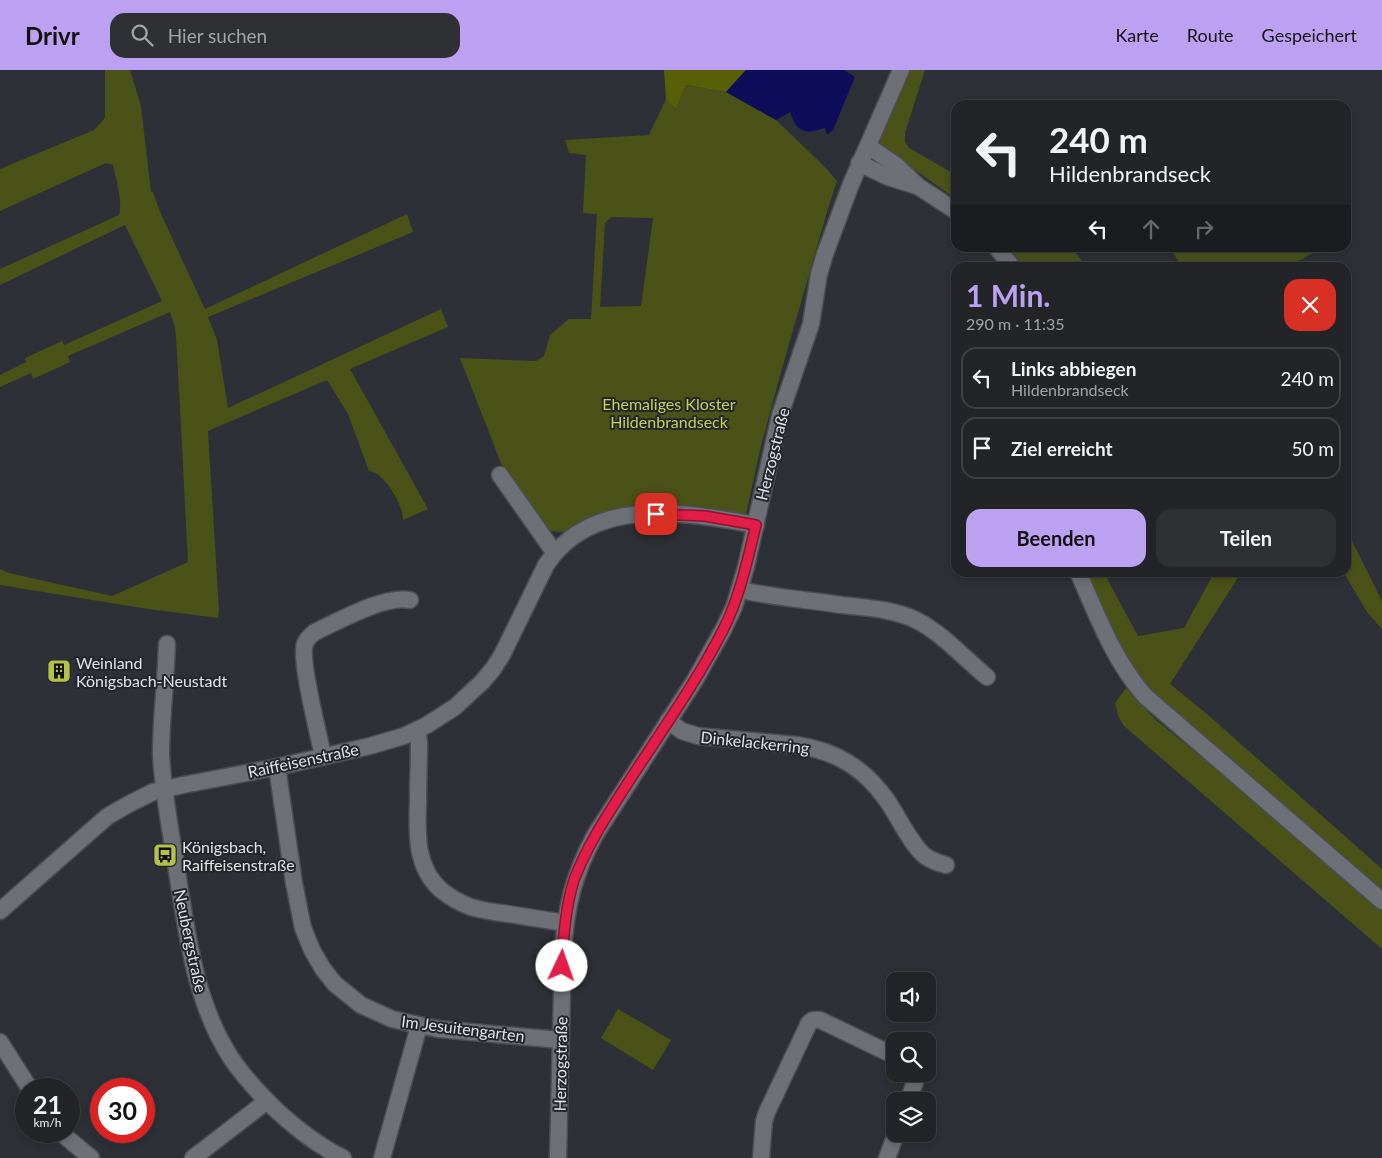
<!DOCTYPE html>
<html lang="de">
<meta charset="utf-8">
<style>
body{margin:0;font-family:Lato,sans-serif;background:#2e3034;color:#f1f3f6;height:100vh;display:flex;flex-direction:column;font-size:19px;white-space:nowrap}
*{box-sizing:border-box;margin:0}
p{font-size:16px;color:#a2a4a8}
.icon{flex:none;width:28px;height:28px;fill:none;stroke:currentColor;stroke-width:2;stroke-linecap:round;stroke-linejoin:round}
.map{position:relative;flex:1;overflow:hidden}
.side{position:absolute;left:951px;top:192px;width:400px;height:315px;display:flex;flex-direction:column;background:#222428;border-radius:15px;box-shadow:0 2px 8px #0003,0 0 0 1px #3f4145}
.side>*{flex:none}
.banner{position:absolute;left:951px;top:30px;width:400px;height:152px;border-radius:15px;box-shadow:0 2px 8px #0003,0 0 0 1px #3f4145;background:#222428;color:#f1f3f6;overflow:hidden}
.controls{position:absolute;left:886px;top:902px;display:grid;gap:10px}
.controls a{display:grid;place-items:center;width:50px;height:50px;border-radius:10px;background:#222428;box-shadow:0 2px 8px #0003,0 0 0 1px #3f4145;font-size:25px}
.speed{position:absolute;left:15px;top:1008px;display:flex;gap:10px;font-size:25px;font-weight:700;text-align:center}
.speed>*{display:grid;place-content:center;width:65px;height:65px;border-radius:50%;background:#222428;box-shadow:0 2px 8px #0003,0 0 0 1px #3f4145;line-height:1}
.speed small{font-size:12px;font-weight:400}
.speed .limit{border:8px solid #d22;background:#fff;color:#111}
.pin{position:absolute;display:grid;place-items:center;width:42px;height:42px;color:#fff;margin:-21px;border-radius:10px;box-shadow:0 2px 8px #0006}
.me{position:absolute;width:55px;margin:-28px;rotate:3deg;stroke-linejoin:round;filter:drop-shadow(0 0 4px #0008)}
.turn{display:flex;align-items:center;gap:18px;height:105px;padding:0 15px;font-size:22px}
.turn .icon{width:65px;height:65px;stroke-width:2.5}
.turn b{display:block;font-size:35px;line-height:42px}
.lanes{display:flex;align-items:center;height:48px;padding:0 15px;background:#0003;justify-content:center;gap:25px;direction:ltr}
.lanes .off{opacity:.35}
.round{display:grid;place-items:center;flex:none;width:52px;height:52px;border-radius:15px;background:#2e3034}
.summary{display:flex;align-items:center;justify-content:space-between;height:85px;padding:0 15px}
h1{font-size:30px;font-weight:700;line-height:38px;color:#bca0f2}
.cta{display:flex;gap:10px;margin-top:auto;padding:10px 15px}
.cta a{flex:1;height:58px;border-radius:15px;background:#bca0f2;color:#111;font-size:20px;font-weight:700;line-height:58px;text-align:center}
.cta a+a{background:#2e3034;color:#f1f3f6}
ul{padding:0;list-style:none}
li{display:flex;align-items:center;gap:15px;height:62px;margin:0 10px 8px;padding:0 5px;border:2px solid #3f4145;border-radius:15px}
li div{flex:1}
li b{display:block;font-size:19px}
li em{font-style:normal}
header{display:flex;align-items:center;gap:30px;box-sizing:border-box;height:70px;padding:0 25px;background:#bca0f2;color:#111}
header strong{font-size:24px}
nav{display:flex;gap:28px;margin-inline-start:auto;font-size:18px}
.search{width:350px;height:45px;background:#2e3034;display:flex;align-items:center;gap:12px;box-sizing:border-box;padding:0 18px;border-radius:15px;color:#a2a4a8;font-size:19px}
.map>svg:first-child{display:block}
.green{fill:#4b5218;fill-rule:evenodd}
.forest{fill:#575f07}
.water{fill:#0e0d59}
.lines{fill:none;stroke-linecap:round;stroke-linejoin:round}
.minor-casing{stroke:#4b4d52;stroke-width:19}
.minor{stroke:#6e7077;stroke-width:16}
.route-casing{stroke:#92132f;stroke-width:12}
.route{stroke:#e11d48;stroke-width:9}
.labels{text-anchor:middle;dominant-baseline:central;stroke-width:4;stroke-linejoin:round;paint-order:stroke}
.park-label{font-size:16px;fill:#c3d34c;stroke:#24262c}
.street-label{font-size:16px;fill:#e1e3e7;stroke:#24262c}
.poi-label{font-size:16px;fill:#e1e3e7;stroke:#24262c;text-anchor:start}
</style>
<header>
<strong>Drivr</strong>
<div class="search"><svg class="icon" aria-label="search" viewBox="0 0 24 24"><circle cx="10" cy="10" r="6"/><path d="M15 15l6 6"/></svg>Hier suchen</div>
<nav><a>Karte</a><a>Route</a><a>Gespeichert</a></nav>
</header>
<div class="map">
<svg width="1382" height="1088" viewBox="0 0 1382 1088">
<rect width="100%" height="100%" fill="#2d3036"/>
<g class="green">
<path d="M 105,0 L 130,0 L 141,36 L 151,122 L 153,122 L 160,142 L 205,239 L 407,144 L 413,162 L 208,247 L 217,270 L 228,338 L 441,239 L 448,257 L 350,299 L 428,439 L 403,450 C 403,436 389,412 377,404 C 375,402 372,402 369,401 L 348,344 L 327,310 L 208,361 L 219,540 L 218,548 L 148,539 L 0,515 L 0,499 L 9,503 L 112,526 L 188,492 L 177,281 L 175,257 L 170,242 L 68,286 L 70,292 L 33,309 L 31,303 L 0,317 L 0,305 L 26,292 L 25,288 L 62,271 L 64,275 L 162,231 L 125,155 L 0,215 L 0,199 L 119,145 C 123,133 116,108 113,95 L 106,93 L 0,141 L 0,99 L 94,60 L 105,48 Z"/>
<path d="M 908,0 L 925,0 L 905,63 L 905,72 L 909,78 L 956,105 L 956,129 L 894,85 L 877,75 L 904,15 Z"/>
<path d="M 686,15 L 726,22 L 776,50 L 826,98 L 837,111 L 827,142 L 781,302 L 761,376 L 746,444 L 628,437 L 604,442 L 563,462 L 550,461 L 506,406 L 460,288 L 536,291 L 544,286 L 550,265 L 569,249 L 591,249 L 597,144 L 583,143 L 586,85 L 569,83 L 565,70 L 649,65 L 666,29 L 676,39 ZM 611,147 L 653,148 L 641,236 L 600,237 L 605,153 Z"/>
<path d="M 1009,178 L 1072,178 L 1085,195 L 1081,198 L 1024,197 Z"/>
<path d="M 1187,178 L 1321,178 L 1289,197 L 1182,197 L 1172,181 Z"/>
<path d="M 1346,459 L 1382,531 L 1382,559 L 1367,542 L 1344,503 L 1346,502 Z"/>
<path d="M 1086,503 L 1104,503 L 1138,566 L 1184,558 L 1214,503 L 1241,503 L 1170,614 L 1207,644 L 1382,799 L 1382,825 L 1156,627 L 1123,583 Z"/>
<path d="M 1126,618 L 1157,651 L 1244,721 L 1382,840 L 1382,879 L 1123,655 L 1118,645 L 1115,633 Z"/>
<path d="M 618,939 L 671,970 L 653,1000 L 601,968 Z"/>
</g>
<path class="forest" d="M 664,0 L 746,0 L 726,22 L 686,15 L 676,39 L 666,29 Z"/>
<path class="water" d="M 746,0 L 844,0 L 855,7 L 833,60 L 827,65 L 825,58 C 821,58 818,61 813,61 C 799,64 794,53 790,42 L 776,50 L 726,22 Z"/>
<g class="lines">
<g class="minor-casing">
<g id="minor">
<path d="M 868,76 L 896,95 L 919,117 L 956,141"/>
<path d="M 859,93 L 888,107 L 917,116"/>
<path d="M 997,178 L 1013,198"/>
<path d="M 500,405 L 554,482"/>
<path d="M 1078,502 C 1097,545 1114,591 1145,626 L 1382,831"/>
<path d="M 740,520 C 773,527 808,530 842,535 C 867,538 893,539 916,550 C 942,563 965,589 987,607"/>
<path d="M 167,574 C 166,595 165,617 163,638 C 162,654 161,668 161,684 C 163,725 172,767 178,808 C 188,870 196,934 231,988 C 243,1006 258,1022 273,1037 C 294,1057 317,1075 343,1088"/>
<path d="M 668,651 L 682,661 L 698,666 L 797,675 C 835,681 863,697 886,729 C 897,744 911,775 925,786 C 931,790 938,793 946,795"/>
<path d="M 416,661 L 418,665 L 419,673 C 419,692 418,712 418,731 C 417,763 415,797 441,820 C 450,827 459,833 471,837 C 483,841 496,842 508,844 C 527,847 546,850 565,853"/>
<path d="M 323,686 C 319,666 299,588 305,574 C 307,568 311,565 315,562 C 339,551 384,525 410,530"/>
<path d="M 277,697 L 294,813 L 303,858 L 312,880 L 323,899 L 335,914 L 361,935 L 392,949 L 405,952 L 438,959 L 560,970"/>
<path d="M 0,841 L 93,759 L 108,746 L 129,734 L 153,722 L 183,715 L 277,697 L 370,676 L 404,666 L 427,655 L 455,637 L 482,612 L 493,599 L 502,585 L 546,495 C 592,425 685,442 756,455"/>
<path d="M 0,972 L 30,1019"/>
<path d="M 908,1031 L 918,1004"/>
<path d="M 61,1061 L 66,1067 L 91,1088"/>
<path d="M 193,1088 L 267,1031"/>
<path d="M 382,1088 L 419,956"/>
<path d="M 558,1088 L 563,882 C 566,837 573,806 595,765 L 695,610 L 723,560 L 734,537 L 746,497 L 780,345 L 811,254 L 819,204 L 825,184 L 851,114 L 901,0"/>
<path d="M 761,1088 L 764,1051 L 767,1042 L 809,953 L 813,950 L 820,950 L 895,986"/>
<path d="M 887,1088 L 896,1064"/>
</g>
</g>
<use href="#minor" class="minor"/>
</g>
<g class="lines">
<g class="route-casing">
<path id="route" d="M 562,896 C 563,868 565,838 574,810 C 588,773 610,741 631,708 C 663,659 697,611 723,560 C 740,527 747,491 756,455 L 705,446 L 656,444"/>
</g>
<use href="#route" class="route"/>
</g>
<defs>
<g id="building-square" transform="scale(1.25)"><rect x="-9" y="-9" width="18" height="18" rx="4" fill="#b4c24a" stroke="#24262c"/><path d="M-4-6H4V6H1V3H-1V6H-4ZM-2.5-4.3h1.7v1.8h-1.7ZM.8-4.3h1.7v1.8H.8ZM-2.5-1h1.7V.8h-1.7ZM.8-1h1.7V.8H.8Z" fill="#111"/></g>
<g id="bus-square" transform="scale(1.25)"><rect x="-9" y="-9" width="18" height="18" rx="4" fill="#b4c24a" stroke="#24262c"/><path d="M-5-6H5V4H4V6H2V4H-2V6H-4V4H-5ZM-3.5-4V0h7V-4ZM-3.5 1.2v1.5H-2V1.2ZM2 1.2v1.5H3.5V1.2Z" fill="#111"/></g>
</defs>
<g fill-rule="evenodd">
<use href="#building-square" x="59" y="601"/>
<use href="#bus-square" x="165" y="785"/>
</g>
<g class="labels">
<g class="park-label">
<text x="669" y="333">Ehemaliges Kloster<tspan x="669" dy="18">Hildenbrandseck</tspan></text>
</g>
<g class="street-label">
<text transform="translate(772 384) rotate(-76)">Herzogstraße</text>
<text transform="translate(755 672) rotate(6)">Dinkelackerring</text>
<text transform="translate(303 690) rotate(-12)">Raiffeisenstraße</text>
<text transform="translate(191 871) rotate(78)">Neubergstraße</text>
<text transform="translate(463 958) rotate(7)">Im Jesuitengarten</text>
<text transform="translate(560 994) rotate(-89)">Herzogstraße</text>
</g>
<g class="poi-label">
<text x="76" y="592">Weinland<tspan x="76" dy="18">Königsbach-Neustadt</tspan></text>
<text x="182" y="776">Königsbach,<tspan x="182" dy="18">Raiffeisenstraße</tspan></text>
</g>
</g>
</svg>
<div class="controls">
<a><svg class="icon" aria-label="sound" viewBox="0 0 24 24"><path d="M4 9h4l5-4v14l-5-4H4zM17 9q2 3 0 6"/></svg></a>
<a><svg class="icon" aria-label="search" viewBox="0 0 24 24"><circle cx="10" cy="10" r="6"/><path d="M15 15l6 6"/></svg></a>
<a><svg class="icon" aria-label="layers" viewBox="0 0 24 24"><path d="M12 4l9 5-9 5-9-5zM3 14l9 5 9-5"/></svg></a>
</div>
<div class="speed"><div>21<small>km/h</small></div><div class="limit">30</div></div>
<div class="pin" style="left:656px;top:444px;background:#d93025"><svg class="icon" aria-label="arrive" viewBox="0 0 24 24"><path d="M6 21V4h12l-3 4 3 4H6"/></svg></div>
<svg class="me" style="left:562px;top:896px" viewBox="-20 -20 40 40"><circle r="19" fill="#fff"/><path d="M0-13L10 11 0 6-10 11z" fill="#e11d48"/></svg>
<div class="banner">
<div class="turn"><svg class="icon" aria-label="left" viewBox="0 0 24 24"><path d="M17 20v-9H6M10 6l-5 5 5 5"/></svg><div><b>240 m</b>Hildenbrandseck</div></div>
<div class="lanes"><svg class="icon" aria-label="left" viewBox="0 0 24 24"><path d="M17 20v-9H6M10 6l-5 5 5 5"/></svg><svg class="icon off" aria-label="ahead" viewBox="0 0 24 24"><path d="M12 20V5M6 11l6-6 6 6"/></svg><svg class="icon off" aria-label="right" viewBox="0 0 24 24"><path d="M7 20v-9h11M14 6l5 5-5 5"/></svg></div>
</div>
<section class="side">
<div class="summary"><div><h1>1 Min.</h1><p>290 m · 11:35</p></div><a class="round" style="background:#d93025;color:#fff"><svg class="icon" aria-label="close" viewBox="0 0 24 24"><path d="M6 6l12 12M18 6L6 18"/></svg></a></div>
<ul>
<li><svg class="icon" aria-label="left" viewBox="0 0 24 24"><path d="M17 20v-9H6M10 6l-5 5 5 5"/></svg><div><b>Links abbiegen</b><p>Hildenbrandseck</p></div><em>240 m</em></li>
<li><svg class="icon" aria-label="arrive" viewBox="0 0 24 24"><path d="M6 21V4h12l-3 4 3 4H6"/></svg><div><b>Ziel erreicht</b></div><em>50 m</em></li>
</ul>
<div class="cta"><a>Beenden</a><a>Teilen</a></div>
</section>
</div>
